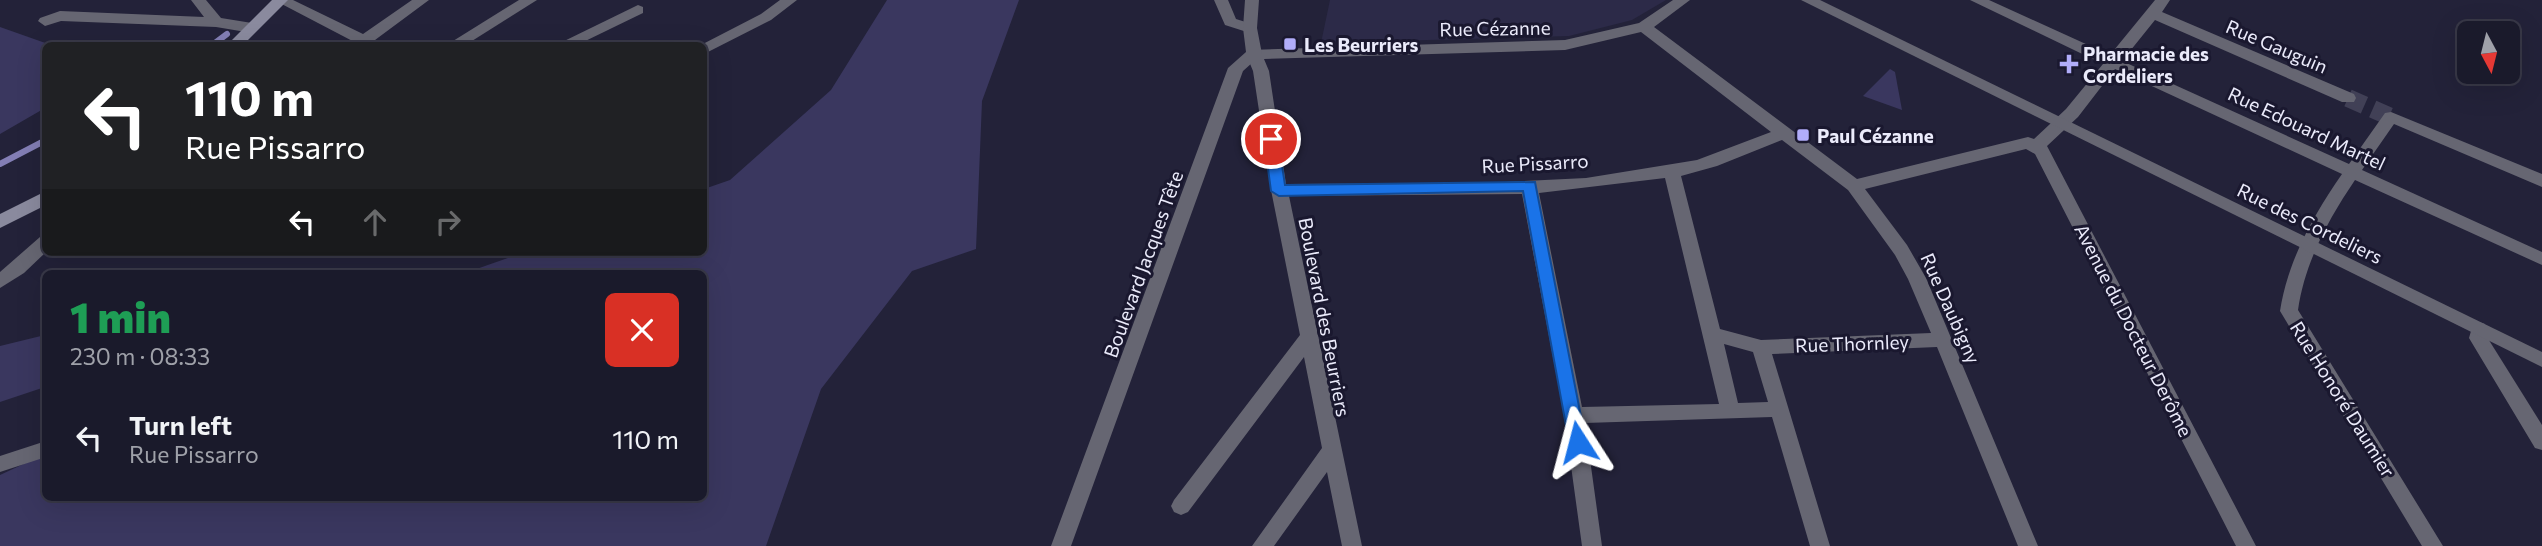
<!DOCTYPE html>
<meta charset="utf-8">
<style>
body{margin:0;font-family:Commissioner,sans-serif;background:#272737;color:#f1f3f6;height:100vh;display:flex;flex-direction:column;font-size:26px;white-space:nowrap}
*{box-sizing:border-box;margin:0}
p{font-size:23px;color:#9fa1a9}
.icon{flex:none;width:38px;height:38px;fill:none;stroke:currentColor;stroke-width:2;stroke-linecap:round;stroke-linejoin:round}
.map{position:relative;flex:1;overflow:hidden}
.details{position:absolute;left:42px;top:270px;width:665px;height:231px;display:flex;flex-direction:column;background:#1a1a2b;border-radius:10px;box-shadow:0 7px 28px #0002,0 0 0 2px #383847}
.details>*{flex:none}
.banner{position:absolute;left:42px;top:42px;width:665px;height:214px;border-radius:10px;box-shadow:0 7px 28px #0002,0 0 0 2px #383847;background:#202124;color:#fff;overflow:hidden}
.needle{width:46px;rotate:173deg}
.controls{position:absolute;left:2457px;top:21px;display:grid;gap:14px}
.controls a{display:grid;place-items:center;width:63px;height:63px;border-radius:10px;background:#1a1a2b;box-shadow:0 7px 28px #0002,0 0 0 2px #383847;font-size:35px}
.pin{position:absolute;display:grid;place-items:center;width:60px;height:60px;color:#fff;margin:-30px;border:4px solid #fff;border-radius:50%;box-shadow:0 2px 7px #0007}
.me{position:absolute;width:77px;margin:-38px;rotate:351deg;stroke-linejoin:round;filter:drop-shadow(0 0 5px #0008)}
.turn{display:flex;align-items:center;gap:24px;height:147px;padding:0 28px;font-size:32px}
.turn .icon{width:91px;height:91px;stroke-width:2.5}
.turn b{display:block;font-size:49px;line-height:60px}
.lanes{display:flex;align-items:center;height:66px;padding:0 28px;background:#0003;justify-content:center;gap:35px;direction:ltr}
.lanes .off{opacity:.35}
.round{display:grid;place-items:center;flex:none;width:74px;height:74px;border-radius:10px;background:#272737}
.headline{display:flex;align-items:center;justify-content:space-between;height:119px;padding:0 28px}
h1{font-size:42px;font-weight:800;line-height:52px;color:#1e9e55}
ul{padding:0;list-style:none}
li{display:flex;align-items:center;gap:21px;height:98px;padding:0 28px}
li div{flex:1}
li b{display:block;font-size:26px}
li em{font-style:normal}
.map>svg:first-child{display:block}
.built{fill:#2c2a48}
.green{fill:#3a375f}
.lines{fill:none;stroke-linecap:round;stroke-linejoin:round}
.stream{stroke:#837eb5;stroke-width:6}
.minor-tunnel{stroke:#414056;stroke-width:18;stroke-dasharray:18 9;stroke-linecap:butt}
.minor{fill:#666672;fill-rule:evenodd}
.tertiary{fill:#666672;fill-rule:evenodd}
.secondary{fill:#8a8a9e;fill-rule:evenodd}
.route{fill:#1a73e8;stroke:#114b97;stroke-width:2}
.poi-dot{fill:#b1adfa;stroke:#1a182f;stroke-width:2.5}
.labels{text-anchor:middle;dominant-baseline:central;stroke-width:6;stroke-linejoin:round;paint-order:stroke}
.street-label{font-size:19px;fill:#ebebfb;stroke:#1a182f}
.poi-label{font-size:19px;font-weight:bold;fill:#ebebfb;stroke:#1a182f;text-anchor:start}
</style>
<div class="map">
<svg width="2542" height="546" viewBox="0 0 2542 546">
<rect width="100%" height="100%" fill="#232239"/>
<path class="built" d="M 1330,0 L 1666,0 L 1632,20 L 1569,36 L 1321,43 Z"/>
<g class="green">
<path d="M 887,0 L 1019,0 L 982,101 L 976,249 L 912,271 L 821,389 L 766,546 L 0,546 L 0,475 L 45,454 L 46,497 L 704,497 L 704,273 L 465,273 L 525,252 L 704,252 L 704,189 L 730,180 L 831,90 Z"/>
<path d="M 0,27 L 51,45 L 46,46 L 45,108 L 0,134 Z"/>
<path d="M 1890,69 L 1895,72 L 1902,110 L 1863,96 Z"/>
<path d="M 45,335 L 45,387 L 0,402 L 0,346 Z"/>
</g>
<g class="lines">
<g class="stream">
<path d="M 211,46 L 227,34"/>
<path d="M 0,164 L 46,140"/>
</g>
<path class="minor-tunnel" d="M 2348,98 L 2391,117"/>
<g class="minor">
<path d="M 191,0 L 206,0 L 221,18 L 252,23 L 259,28 L 252,33 L 216,27 L 61,21 L 45,26 L 38,21 L 40,18 L 60,11 L 204,17 Z"/>
<path d="M 274,0 L 293,0 L 363,34 L 412,0 L 429,0 L 375,40 L 382,46 L 362,46 Z"/>
<path d="M 519,0 L 537,0 L 464,46 L 445,46 Z"/>
<path d="M 780,0 L 797,0 L 771,20 L 704,54 L 704,46 L 699,46 L 761,14 Z"/>
<path d="M 1214,0 L 1228,0 L 1236,19 L 1255,25 L 1255,31 L 1250,33 L 1225,25 Z"/>
<path d="M 1673,0 L 1690,0 L 1654,27 L 1857,179 L 2028,137 L 2034,139 L 2066,109 L 2103,64 L 1970,0 L 1989,0 L 2110,55 L 2155,0 L 2170,0 L 2162,12 L 2354,94 L 2356,98 L 2354,102 L 2342,102 L 2155,20 L 2122,61 L 2349,164 L 2385,113 L 2391,112 L 2542,174 L 2542,187 L 2394,124 L 2362,170 L 2542,252 L 2542,265 L 2355,180 C 2328,220 2305,262 2298,310 L 2443,546 L 2422,546 L 2280,311 C 2288,260 2313,216 2342,174 L 2115,69 L 2078,117 L 2047,146 L 2256,546 L 2236,546 L 2035,154 L 2026,149 L 1865,189 L 1907,245 L 1926,278 L 2038,546 L 2018,546 L 1937,347 L 1772,354 L 1830,546 L 1810,546 L 1772,417 L 1585,423 L 1602,546 L 1582,546 L 1564,415 L 1522,194 L 1289,196 L 1362,546 L 1342,546 L 1327,472 L 1274,546 L 1252,546 L 1322,448 L 1304,357 L 1188,512 L 1181,515 L 1174,512 L 1171,506 L 1174,500 L 1300,335 L 1271,190 L 1253,71 L 1246,54 L 1249,50 L 1565,40 L 1639,23 ZM 1641,32 L 1771,132 L 1697,160 L 1586,178 L 1483,183 L 1286,184 L 1269,71 L 1264,59 L 1565,50 ZM 1782,140 L 1848,190 L 1895,255 L 1908,279 L 1931,333 L 1761,340 L 1720,329 L 1681,176 L 1717,166 ZM 1665,178 L 1719,404 L 1582,407 L 1539,193 ZM 1724,344 L 1753,352 L 1768,402 L 1738,403 Z"/>
<path d="M 638,5 L 643,7 L 643,13 L 575,46 L 554,46 Z"/>
<path d="M 46,235 L 46,252 L 24,273 L 0,288 L 0,272 L 40,237 Z"/>
<path d="M 2479,322 L 2485,324 L 2487,337 L 2542,425 L 2542,450 L 2535,448 L 2469,338 L 2473,324 Z"/>
<path d="M 46,441 L 46,457 L 0,472 L 0,456 Z"/>
</g>
<g class="tertiary">
<path d="M 1245,0 L 1259,0 L 1257,28 L 1262,54 L 1243,71 L 1071,546 L 1051,546 L 1228,68 L 1246,52 L 1243,28 Z"/>
<path d="M 1801,0 L 1820,0 L 2542,352 L 2542,367 Z"/>
</g>
<g class="secondary">
<path d="M 272,0 L 288,0 L 242,46 L 226,46 Z"/>
<path d="M 46,191 L 46,205 L 0,228 L 0,214 Z"/>
</g>
</g>
<path class="route" d="M 1271,134 L 1278,139 L 1285,185 L 1535,182 L 1586,442 L 1584,447 L 1578,449 L 1569,442 L 1523,191 L 1279,196 L 1271,191 L 1264,139 Z"/>
<g class="poi-dot">
<rect x="1283" y="37" width="14" height="14" rx="3.5"/>
<path d="M2065.5 53.5h7v7h7v7h-7v7h-7v-7h-7v-7h7z"/>
<rect x="1796" y="128" width="14" height="14" rx="3.5"/>
</g>
<g class="labels">
<g class="street-label">
<text transform="translate(1495 28) rotate(-1)">Rue Cézanne</text>
<text transform="translate(2277 46) rotate(23)">Rue Gauguin</text>
<text transform="translate(2307 128) rotate(25)">Rue Edouard Martel</text>
<text transform="translate(1535 163) rotate(-3)">Rue Pissarro</text>
<text transform="translate(2310 223) rotate(26)">Rue des Cordeliers</text>
<text transform="translate(1143 264) rotate(-70)">Boulevard Jacques Tête</text>
<text transform="translate(1951 308) rotate(66)">Rue Daubigny</text>
<text transform="translate(1325 317) rotate(79)">Boulevard des Beurriers</text>
<text transform="translate(2134 330) rotate(63)">Avenue du Docteur Derôme</text>
<text transform="translate(1852 343) rotate(-2)">Rue Thornley</text>
<text transform="translate(2343 399) rotate(58)">Rue Honoré Daumier</text>
</g>
<g class="poi-label">
<text x="1304" y="44">Les Beurriers</text>
<text x="2083" y="53">Pharmacie des<tspan x="2083" dy="22">Cordeliers</tspan></text>
<text x="1817" y="135">Paul Cézanne</text>
</g>
</g>
</svg>
<div class="controls">
<a><svg class="needle" viewBox="-14 -14 28 28"><path d="M0-13l5 13h-10z" fill="#e53935"/><path d="M0 13l5-13h-10z" fill="#9fa1a9"/></svg></a>
</div>
<div class="pin" style="left:1271px;top:139px;background:#d93025"><svg class="icon" aria-label="arrive" viewBox="0 0 24 24"><path d="M6 21V4h12l-3 4 3 4H6"/></svg></div>
<svg class="me" style="left:1578px;top:442px" viewBox="-20 -20 40 40"><path d="M0-17L14 15 0 8-14 15z" fill="#1a73e8" stroke="#fff" stroke-width="4"/></svg>
<div class="banner">
<div class="turn"><svg class="icon" aria-label="left" viewBox="0 0 24 24"><path d="M17 20v-9H6M10 6l-5 5 5 5"/></svg><div><b>110 m</b>Rue Pissarro</div></div>
<div class="lanes"><svg class="icon" aria-label="left" viewBox="0 0 24 24"><path d="M17 20v-9H6M10 6l-5 5 5 5"/></svg><svg class="icon off" aria-label="ahead" viewBox="0 0 24 24"><path d="M12 20V5M6 11l6-6 6 6"/></svg><svg class="icon off" aria-label="right" viewBox="0 0 24 24"><path d="M7 20v-9h11M14 6l5 5-5 5"/></svg></div>
</div>
<section class="details">
<div class="headline"><div><h1>1 min</h1><p>230 m · 08:33</p></div><a class="round" style="background:#d93025;color:#fff"><svg class="icon" aria-label="close" viewBox="0 0 24 24"><path d="M6 6l12 12M18 6L6 18"/></svg></a></div>
<ul>
<li><svg class="icon" aria-label="left" viewBox="0 0 24 24"><path d="M17 20v-9H6M10 6l-5 5 5 5"/></svg><div><b>Turn left</b><p>Rue Pissarro</p></div><em>110 m</em></li>
</ul>
</section>
</div>
